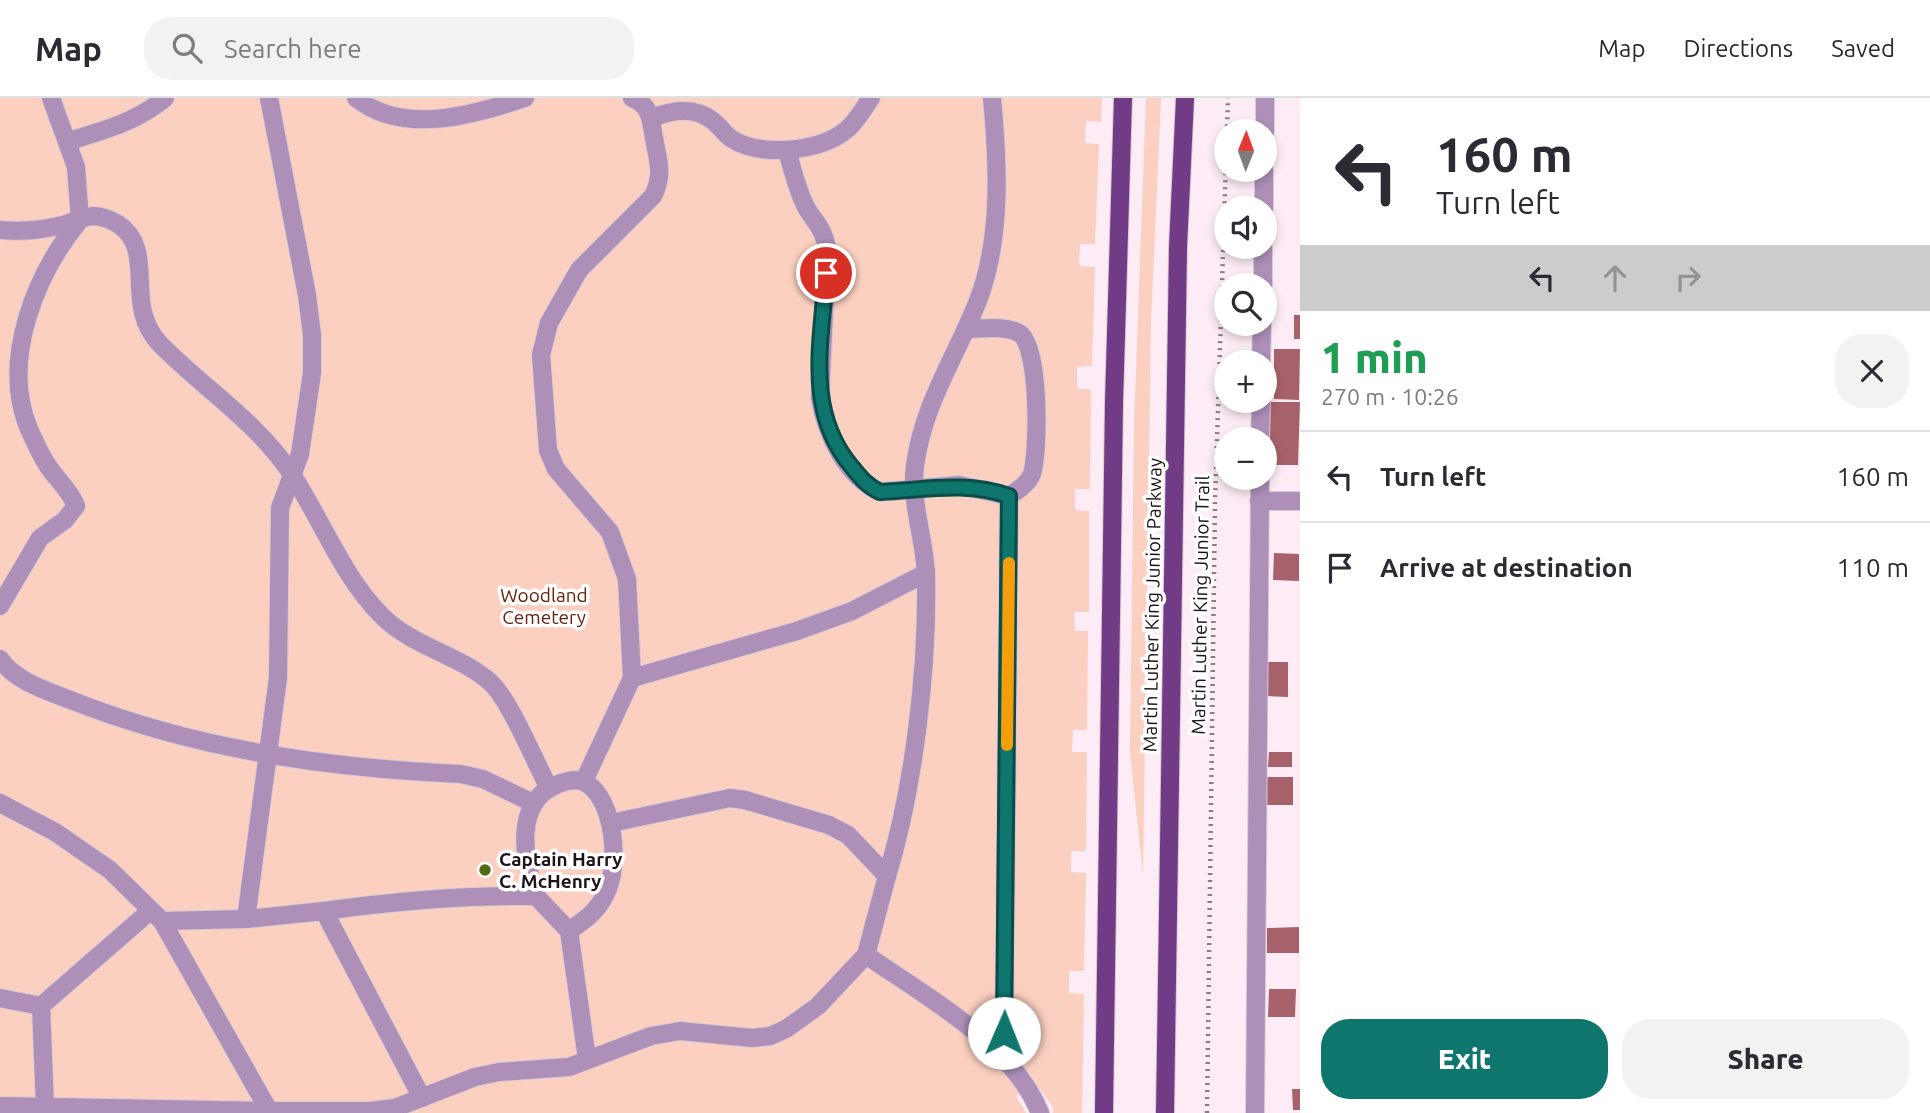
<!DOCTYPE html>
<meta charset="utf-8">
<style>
body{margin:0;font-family:Ubuntu,sans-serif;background:#f2f2f3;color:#2b2b33;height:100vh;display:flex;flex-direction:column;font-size:26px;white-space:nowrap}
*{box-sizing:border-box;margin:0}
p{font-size:23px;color:#7c7c81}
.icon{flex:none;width:38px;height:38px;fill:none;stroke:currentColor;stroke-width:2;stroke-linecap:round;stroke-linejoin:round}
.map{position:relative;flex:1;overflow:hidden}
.sheet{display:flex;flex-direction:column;background:#fff;width:630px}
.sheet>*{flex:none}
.top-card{background:#fff;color:#2b2b33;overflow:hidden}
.needle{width:46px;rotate:1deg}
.fabs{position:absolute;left:1214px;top:21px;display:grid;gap:14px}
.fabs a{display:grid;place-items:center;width:63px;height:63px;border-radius:50%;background:#fff;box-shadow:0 4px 10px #0003;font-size:35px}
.pin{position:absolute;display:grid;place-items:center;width:60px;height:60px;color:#fff;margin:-30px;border:4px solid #fff;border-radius:50%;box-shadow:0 2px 7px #0007}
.me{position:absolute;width:77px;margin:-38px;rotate:1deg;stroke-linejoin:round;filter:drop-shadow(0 0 5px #0008)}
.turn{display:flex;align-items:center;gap:24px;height:147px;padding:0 21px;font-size:32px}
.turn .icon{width:91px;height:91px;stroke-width:2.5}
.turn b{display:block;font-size:49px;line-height:60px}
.lanes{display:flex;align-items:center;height:66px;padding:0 21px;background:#0003;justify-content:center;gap:35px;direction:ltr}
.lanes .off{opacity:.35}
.round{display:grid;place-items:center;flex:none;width:74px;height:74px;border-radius:28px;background:#f2f2f3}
.overview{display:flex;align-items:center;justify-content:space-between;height:119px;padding:0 21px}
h1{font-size:42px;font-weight:800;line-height:52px;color:#1e9e55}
.button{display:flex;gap:14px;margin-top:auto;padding:14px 21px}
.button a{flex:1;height:80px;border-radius:28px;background:#0f766e;color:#fff;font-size:28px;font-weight:800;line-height:80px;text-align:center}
.button a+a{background:#f2f2f3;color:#2b2b33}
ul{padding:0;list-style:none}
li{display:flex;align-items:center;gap:21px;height:91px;padding:0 21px;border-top:2px solid #e1e1e2}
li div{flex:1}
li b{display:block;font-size:26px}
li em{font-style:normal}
header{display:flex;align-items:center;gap:42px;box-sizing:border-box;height:98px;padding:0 35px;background:#fff;border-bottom:2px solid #e1e1e2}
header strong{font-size:33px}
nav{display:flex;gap:38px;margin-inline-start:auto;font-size:24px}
.search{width:490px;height:63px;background:#f2f2f3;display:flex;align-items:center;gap:18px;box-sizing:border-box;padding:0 24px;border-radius:28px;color:#7c7c81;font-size:26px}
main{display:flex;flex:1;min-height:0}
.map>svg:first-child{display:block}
.green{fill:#fbd0c1}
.building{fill:#a7616a}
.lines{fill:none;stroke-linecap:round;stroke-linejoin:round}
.minor-casing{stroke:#d9c9d2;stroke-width:20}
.major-casing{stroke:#d9c9d2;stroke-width:20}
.path{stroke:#8a7c84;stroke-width:4.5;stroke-dasharray:2 5;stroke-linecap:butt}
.minor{stroke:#ad8fb8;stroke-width:18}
.major{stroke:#723b85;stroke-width:18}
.route-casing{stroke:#0a4d48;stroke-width:18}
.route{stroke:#0f766e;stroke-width:12}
.slow{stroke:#f59e0b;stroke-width:12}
.poi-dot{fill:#546815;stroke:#fff;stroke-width:2.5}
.labels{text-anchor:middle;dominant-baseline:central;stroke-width:7;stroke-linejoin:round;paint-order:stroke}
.park-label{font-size:19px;fill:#63240c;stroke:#fff}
.street-label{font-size:19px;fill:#1d1319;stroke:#fff}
.poi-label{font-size:19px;font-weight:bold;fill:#1d1319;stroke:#fff;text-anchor:start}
</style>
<header>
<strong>Map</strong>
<div class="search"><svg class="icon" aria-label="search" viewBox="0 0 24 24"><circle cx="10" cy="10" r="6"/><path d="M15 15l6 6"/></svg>Search here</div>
<nav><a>Map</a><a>Directions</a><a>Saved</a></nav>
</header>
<main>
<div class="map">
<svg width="1300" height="1015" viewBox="0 0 1300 1015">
<rect width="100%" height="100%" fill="#fdecf5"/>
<g class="green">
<path d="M 0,0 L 1102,0 L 1101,24 L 1086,23 L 1085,45 L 1099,46 L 1095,146 L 1080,146 L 1079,168 L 1095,169 L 1092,268 L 1077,269 L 1077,291 L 1091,291 L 1090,391 L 1075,391 L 1075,412 L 1089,413 L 1089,514 L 1074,514 L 1075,533 L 1088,533 L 1087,632 L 1073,632 L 1072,654 L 1087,654 L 1086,753 L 1071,753 L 1071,774 L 1086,775 L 1084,873 L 1069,873 L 1069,895 L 1084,896 L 1082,1015 L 1053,1015 L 1053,1009 L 1036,986 L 1016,998 L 1026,1015 L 0,1015 Z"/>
<path d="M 1146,0 L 1161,0 L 1151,225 L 1143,777 L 1130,654 L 1134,325 Z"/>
</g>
<g class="building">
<rect x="1294" y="217" width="6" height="24"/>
<path d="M 1274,251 L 1300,251 L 1299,302 L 1274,301 Z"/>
<path d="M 1268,304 L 1300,304 L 1298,367 L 1267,367 Z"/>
<path d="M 1274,455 L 1299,456 L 1299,483 L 1273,482 Z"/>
<path d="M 1266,564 L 1288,564 L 1288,599 L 1265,598 Z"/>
<path d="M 1269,654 L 1292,654 L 1292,669 L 1268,669 Z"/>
<rect x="1266" y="679" width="27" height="28"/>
<path d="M 1299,829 L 1299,855 L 1267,855 L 1267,830 Z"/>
<path d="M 1269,891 L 1296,891 L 1295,919 L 1268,919 Z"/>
<path d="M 1292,991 L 1300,991 L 1300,1012 L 1293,1012 Z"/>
</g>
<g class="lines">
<g class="minor-casing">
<g id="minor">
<path d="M 356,0 C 403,38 472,17 525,0"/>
<path d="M 652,20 C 672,12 694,8 713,23 C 720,28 725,37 732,41 C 760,59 818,54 845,33 C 856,25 863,11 871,0"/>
<path d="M 1265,33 L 1265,0"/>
<path d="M 69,43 C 105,32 136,24 165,0"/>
<path d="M 787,53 C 793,72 797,93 807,111 C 816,125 824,132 827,150 L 820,300 C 826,335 845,378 880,394 L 959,387 L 1009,398 C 1018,392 1028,386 1032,376 C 1039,353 1040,246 1019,235 C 1005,227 982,231 966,231"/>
<path d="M 1264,110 L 1264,72"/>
<path d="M 0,132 C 21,134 42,132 63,127 C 73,124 83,119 93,118 C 101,118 111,122 118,126 C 158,152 122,207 160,246 C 203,290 256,323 291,375 C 322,422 342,478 382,518 C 413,549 458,556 490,584 C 510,602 535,664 549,690"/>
<path d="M 1263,187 L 1263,149"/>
<path d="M 1261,264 L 1262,226"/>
<path d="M 1260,341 L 1261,303"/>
<path d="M 1259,403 L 1300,403"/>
<path d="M 0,508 L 40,440 L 65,422 L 76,408 C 70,392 55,380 46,365 C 39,354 34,342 29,331 C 0,262 36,175 80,122 L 76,69 L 51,0"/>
<path d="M 0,561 C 16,584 48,593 73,603 C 198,652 328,670 461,676 L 483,681 L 533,705"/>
<path d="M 632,580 L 797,533 L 852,513 L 926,475"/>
<path d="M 584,683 L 632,580 L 627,481 L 610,434 L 556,371 L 548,352 L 541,257 L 549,225 L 579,172 L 653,98 C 664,76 658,63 654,40 C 651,23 651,7 632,0"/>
<path d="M 0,705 L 55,734 L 110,772 L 162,823 L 269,1013 L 370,1013 L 395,1010 L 475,979 L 499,974 L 569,969 L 651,938 L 680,933 L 752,940 L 770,938 L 786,931 L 818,908 L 866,857 L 887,778 L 848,737 L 829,727 L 745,702 L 730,700 L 611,725"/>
<path d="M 887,778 C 914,690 928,570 926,478 C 925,441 910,405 915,368 C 923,305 957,258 979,200 C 1002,138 998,64 992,0"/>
<path d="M 324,813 C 395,803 464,797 536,798 L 569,833 C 585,822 598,813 606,795 C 620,768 615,702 586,685 C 577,680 565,683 556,687 C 513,705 524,763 536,798"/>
<path d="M 246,821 L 278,580 L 280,410 L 300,356 L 312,275 L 312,237 L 307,197 L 269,0"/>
<path d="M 162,823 L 246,821 L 324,813 L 422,1000"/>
<path d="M 569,833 L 587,961"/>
<path d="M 866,857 C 925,898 1013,946 1040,1015"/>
<path d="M 0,900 L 41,908 L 150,813"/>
<path d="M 41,908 L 45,1009"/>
<path d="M 1004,961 L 1009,398"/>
<path d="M 0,1008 L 269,1013"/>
<path d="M 1255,1015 L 1260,380"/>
</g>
</g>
<g class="major-casing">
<g id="major">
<path d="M 1104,1015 L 1114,304 L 1123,0"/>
<path d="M 1165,1015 L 1178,149 L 1185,0"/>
</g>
</g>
<path class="path" d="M 1207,1015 L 1215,405 L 1228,0"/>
<use href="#minor" class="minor"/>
<use href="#major" class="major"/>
</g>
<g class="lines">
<g class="route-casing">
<path id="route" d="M 826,175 C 822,242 804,313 852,369 C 860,379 867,388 880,394 C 925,392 965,383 1009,398 L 1004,935"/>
</g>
<use href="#route" class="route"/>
<path class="slow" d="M 1007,647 L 1009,465"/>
</g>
<circle class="poi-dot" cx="485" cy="772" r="7"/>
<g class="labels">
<g class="park-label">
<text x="544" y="497">Woodland<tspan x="544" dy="22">Cemetery</tspan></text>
</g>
<g class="street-label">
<text transform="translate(1152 507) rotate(-89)">Martin Luther King Junior Parkway</text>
<text transform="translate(1200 507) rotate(-89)">Martin Luther King Junior Trail</text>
</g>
<g class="poi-label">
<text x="499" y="761">Captain Harry<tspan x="499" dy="22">C. McHenry</tspan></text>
</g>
</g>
</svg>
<div class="fabs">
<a><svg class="needle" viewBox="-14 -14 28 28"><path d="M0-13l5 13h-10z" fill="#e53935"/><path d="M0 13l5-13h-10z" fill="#7c7c81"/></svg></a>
<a><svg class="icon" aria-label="sound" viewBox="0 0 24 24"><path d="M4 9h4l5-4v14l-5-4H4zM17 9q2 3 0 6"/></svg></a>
<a><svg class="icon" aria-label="search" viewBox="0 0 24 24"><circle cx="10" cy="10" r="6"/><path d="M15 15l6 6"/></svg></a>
<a>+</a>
<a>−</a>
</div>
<div class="pin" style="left:826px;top:175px;background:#d93025"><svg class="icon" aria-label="arrive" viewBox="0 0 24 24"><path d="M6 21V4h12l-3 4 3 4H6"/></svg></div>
<svg class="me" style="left:1004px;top:935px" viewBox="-20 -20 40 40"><circle r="19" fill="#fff"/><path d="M0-13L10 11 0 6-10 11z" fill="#0f766e"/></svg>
</div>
<section class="sheet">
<div class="top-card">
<div class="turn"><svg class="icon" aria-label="left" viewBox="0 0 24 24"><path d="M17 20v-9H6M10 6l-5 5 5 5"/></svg><div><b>160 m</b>Turn left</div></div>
<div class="lanes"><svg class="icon" aria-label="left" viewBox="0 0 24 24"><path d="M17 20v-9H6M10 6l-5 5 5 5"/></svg><svg class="icon off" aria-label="ahead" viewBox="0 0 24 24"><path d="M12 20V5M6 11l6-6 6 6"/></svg><svg class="icon off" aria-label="right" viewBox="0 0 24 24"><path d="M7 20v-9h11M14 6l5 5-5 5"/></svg></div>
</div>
<div class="overview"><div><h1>1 min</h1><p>270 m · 10:26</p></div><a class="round"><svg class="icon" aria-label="close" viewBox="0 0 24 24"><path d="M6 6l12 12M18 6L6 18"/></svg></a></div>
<ul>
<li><svg class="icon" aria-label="left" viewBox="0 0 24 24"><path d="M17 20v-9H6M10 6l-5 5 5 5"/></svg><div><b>Turn left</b></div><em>160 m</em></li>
<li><svg class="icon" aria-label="arrive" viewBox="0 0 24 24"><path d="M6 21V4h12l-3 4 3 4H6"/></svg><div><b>Arrive at destination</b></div><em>110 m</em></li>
</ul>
<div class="button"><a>Exit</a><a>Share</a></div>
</section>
</main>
